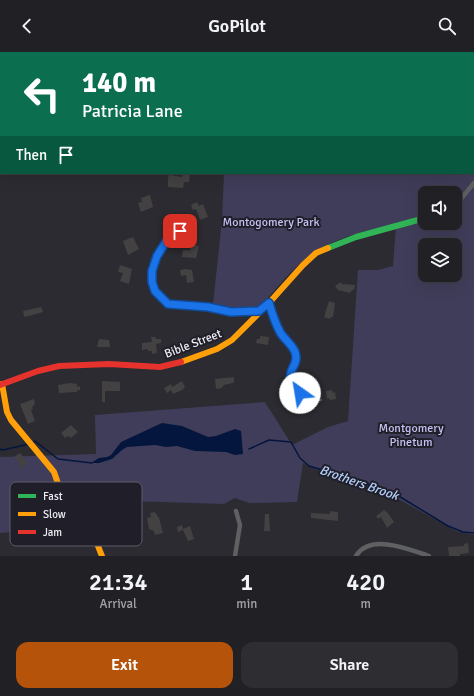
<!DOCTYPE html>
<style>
body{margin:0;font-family:Signika,sans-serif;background:#2d2d32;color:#f1f3f6;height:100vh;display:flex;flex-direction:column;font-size:15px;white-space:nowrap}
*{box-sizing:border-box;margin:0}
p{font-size:13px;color:#a2a3a7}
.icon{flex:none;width:22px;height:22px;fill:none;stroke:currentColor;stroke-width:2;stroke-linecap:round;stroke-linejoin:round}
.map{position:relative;height:504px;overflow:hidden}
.details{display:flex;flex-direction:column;background:#202025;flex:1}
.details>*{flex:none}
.banner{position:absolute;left:0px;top:0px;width:474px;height:122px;box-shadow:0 4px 16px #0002,0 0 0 1px #3d3e42;background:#0b6e4f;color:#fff;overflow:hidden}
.controls{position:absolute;left:418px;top:134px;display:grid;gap:8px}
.controls a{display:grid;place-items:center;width:44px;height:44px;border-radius:8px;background:#202025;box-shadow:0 4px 16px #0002,0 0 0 1px #3d3e42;font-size:20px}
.pin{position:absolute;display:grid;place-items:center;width:34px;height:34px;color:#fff;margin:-17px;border-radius:8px;box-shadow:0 2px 6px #0006}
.me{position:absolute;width:44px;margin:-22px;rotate:328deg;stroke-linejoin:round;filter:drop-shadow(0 0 3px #0008)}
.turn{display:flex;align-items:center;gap:14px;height:84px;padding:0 16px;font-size:18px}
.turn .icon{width:52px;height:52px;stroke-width:2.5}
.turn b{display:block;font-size:28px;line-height:34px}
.then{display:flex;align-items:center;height:38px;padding:0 16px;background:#0003;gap:8px;font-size:15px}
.eta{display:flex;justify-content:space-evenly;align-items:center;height:68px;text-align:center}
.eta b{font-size:24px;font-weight:600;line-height:28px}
.button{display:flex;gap:8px;margin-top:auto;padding:8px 16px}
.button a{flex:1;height:46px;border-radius:12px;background:#b45309;color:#fff;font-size:16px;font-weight:600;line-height:46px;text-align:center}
.button a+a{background:#2d2d32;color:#f1f3f6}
header{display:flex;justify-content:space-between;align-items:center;height:52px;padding:0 16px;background:#202025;font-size:18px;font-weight:600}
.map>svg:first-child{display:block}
.green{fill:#403d5a;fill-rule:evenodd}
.water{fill:#04163d}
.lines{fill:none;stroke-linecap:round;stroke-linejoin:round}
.stream{stroke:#04163d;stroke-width:1.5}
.building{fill:#434142}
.lane{stroke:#5e6061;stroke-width:2.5}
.street{stroke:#5e6061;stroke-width:4.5}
.fast{stroke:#30b455;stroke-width:6}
.slow{stroke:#ff9f0a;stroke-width:6}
.jam{stroke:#e5322d;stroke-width:6}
.route-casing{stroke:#114b97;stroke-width:10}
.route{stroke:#1a73e8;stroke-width:7}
.labels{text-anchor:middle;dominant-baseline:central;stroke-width:4;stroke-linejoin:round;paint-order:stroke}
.park-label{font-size:12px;fill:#c4c1f3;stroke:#201f29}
.street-label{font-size:12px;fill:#edecf3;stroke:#201f29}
.water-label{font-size:13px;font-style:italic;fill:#b2d0fd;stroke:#201f29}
.key{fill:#201f29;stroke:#5e5c66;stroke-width:1}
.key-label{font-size:11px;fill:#edecf3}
</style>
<header><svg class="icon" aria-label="back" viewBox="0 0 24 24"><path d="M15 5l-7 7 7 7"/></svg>GoPilot<svg class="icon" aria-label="search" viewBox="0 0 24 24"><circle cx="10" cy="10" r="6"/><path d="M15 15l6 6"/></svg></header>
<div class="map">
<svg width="474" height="504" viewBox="0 0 474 504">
<rect width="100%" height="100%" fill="#2b2b31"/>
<path class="green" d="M 200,0 L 474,0 L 474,483 L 456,479 L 393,444 L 367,433 L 312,416 L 303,411 L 297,450 L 249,451 L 235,446 L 224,452 L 100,448 L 44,480 L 34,476 L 24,479 L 0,481 L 0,405 L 96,402 L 95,363 L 265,350 L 292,393 L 328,375 L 348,369 L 358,218 L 378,218 L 393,214 L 396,173 C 365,178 330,187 305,207 C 289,220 270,244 255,260 L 228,257 L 213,252 L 222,168 L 224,121 L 473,121 L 473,1 ZM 425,141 L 455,141 L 455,171 L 425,171 ZM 425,193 L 455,193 L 455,223 L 425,223 Z"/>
<path class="water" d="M 162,371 L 182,374 L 208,385 L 216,384 L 235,377 L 241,379 L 243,402 L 235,403 L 226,400 L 195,399 L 177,394 L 166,395 L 155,393 L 127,395 L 122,398 L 112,407 L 99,411 L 91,411 L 99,406 L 107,405 L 111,403 L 121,390 Z"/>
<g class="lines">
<g class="stream">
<path d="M 33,391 L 35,389 L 58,407 L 92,411"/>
<path d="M 0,397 L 3,398 L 29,392"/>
<path d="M 249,397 L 269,388 L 291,390 L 300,406 L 309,414 L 360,429 L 397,443 L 448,474 L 463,480 L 474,481"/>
</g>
</g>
<g class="building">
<path d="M 184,121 L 190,122 L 189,130 L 184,130 L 183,136 L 168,135 L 168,126 L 169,123 L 182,125 Z"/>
<path d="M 150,143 L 153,155 L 141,160 L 138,151 L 142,150 L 141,146 Z"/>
<path d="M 197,150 L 199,154 L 203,152 L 208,165 L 200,168 L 196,157 L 193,158 L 191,153 Z"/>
<path d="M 133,185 L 139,197 L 128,203 L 123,189 Z"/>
<path d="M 191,192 L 199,194 L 196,206 L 182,205 L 183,198 L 190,198 Z"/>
<path d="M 120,213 L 132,217 L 129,232 L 120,229 L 123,221 L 118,220 Z"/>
<path d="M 186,217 L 192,218 L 194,230 L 187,231 L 186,223 L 181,224 L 180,218 Z"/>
<path d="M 341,230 L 342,232 L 355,233 L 354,238 L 352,238 L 350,241 L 338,238 L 335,234 Z"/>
<path d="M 329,249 L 335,251 L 333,265 L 331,265 L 330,267 L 324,265 Z"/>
<path d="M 41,255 L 43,260 L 25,265 L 24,264 L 23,259 Z"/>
<path d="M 260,284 L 269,285 L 268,293 L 256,291 L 257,287 L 260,287 Z"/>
<path d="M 151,285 L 155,285 L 156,287 L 161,287 L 161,291 L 156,292 L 157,301 L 152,302 L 152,299 L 148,299 L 148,297 L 142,298 L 142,291 L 152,290 Z"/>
<path d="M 99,287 L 109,288 L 110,295 L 97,295 Z"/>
<path d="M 234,325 L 234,329 L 233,331 L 224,333 L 222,336 L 216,337 L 215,327 Z"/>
<path d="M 102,329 L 120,330 L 120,339 L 105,339 L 105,350 L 102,350 Z"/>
<path d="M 182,329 L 185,335 L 182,338 L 173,342 L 171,338 L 167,341 L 164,336 L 171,332 L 172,335 Z"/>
<path d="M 70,331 L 77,332 L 77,335 L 80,334 L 80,338 L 77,338 L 77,340 L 59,341 L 58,333 Z"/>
<path d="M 332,338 L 333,341 L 335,340 L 336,347 L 330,348 L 329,346 L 327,346 L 326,339 Z"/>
<path d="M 34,347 L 35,352 L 32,355 L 33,357 L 31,358 L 35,369 L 28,372 L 20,352 Z"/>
<path d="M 71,373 L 78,380 L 71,386 L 68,384 L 65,386 L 61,381 Z"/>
<path d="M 20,401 L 28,411 L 20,417 L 18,414 L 20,412 L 14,405 Z"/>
<path d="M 384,458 L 388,461 L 394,470 L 387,476 L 381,465 L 378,467 L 376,464 Z"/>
<path d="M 330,459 L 338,460 L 338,469 L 311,466 L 311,461 L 330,462 Z"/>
<path d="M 155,460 L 159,466 L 163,481 L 155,483 L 154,479 L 149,477 L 147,466 L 151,465 L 150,461 Z"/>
<path d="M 265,462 L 269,462 L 270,479 L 264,479 Z"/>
<path d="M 182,473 L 183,477 L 190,474 L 194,487 L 188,489 L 183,478 L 178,480 L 177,475 Z"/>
<path d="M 468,491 L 469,501 L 460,502 L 460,504 L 449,504 L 448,495 L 464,494 L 464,492 Z"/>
</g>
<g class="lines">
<path class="lane" d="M 269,251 C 272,261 275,271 280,280 C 284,287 293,293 295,300 C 298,309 290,316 290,324 C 289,340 309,349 321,348"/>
<g class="street">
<path d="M 455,154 L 474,131"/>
<circle cx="174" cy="177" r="6"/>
<path d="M 235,504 L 240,473 L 236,459"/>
<path d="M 356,504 C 370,481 409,497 429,504"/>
</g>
<path class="fast" d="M 328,196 L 356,185 L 425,166"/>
<g class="slow">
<path d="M 181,310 L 217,297 L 232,288 L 269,251 L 303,213 L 316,201 L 328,196"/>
<path d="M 2,332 L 7,360 L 11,368 L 54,420 L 63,446 L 70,459 L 96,489 L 102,504"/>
</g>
<g class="jam">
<path d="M 171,182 L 157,204 L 152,220 L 152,228 L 154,236 L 166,250 L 174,254 L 204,255 L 231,260 L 259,259"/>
<path d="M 0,333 L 38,319 L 59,314 L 109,312 L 160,315 L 181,310"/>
</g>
</g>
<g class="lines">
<g class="route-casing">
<path id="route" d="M 180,179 L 176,183 L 171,182 L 157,204 L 152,219 L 152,230 L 155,239 L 168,252 L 208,255 L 231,260 L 259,259 L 269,251 C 272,261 275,271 280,280 C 284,287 292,292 295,300 C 301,317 278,319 300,341"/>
</g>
<use href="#route" class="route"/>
</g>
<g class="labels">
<g class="park-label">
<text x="271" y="170">Montogomery Park</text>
<text x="411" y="376">Montgomery<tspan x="411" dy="14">Pinetum</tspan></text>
</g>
<g class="street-label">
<text transform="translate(193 292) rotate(-21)">Bible Street</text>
</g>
<g class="water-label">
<text transform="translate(359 431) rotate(19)">Brothers Brook</text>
</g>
</g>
<rect x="10" y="430" width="132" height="64" rx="6" class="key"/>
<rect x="18" y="442" width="18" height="4" fill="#30b455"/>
<rect x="18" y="460" width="18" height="4" fill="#ff9f0a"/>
<rect x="18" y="478" width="18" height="4" fill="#e5322d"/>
<g class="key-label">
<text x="43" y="448">Fast</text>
<text x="43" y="466">Slow</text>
<text x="43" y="484">Jam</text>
</g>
</svg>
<div class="controls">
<a><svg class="icon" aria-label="sound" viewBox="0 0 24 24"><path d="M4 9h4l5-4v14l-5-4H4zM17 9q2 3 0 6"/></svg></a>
<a><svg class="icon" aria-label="layers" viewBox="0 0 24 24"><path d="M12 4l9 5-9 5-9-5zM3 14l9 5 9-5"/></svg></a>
</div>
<div class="pin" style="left:180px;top:179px;background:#d93025"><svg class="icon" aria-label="arrive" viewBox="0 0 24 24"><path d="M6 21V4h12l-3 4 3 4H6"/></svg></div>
<svg class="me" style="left:300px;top:341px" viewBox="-20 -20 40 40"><circle r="19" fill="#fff"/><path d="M0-13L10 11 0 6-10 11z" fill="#1a73e8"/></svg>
<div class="banner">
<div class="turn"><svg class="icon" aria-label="left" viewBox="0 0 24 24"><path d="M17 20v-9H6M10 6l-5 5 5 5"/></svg><div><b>140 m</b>Patricia Lane</div></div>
<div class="then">Then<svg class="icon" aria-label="arrive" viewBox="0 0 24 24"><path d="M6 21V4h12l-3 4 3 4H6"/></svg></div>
</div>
</div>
<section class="details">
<div class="eta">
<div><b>21:34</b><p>Arrival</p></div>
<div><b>1</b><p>min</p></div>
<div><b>420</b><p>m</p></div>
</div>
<div class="button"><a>Exit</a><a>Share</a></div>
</section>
